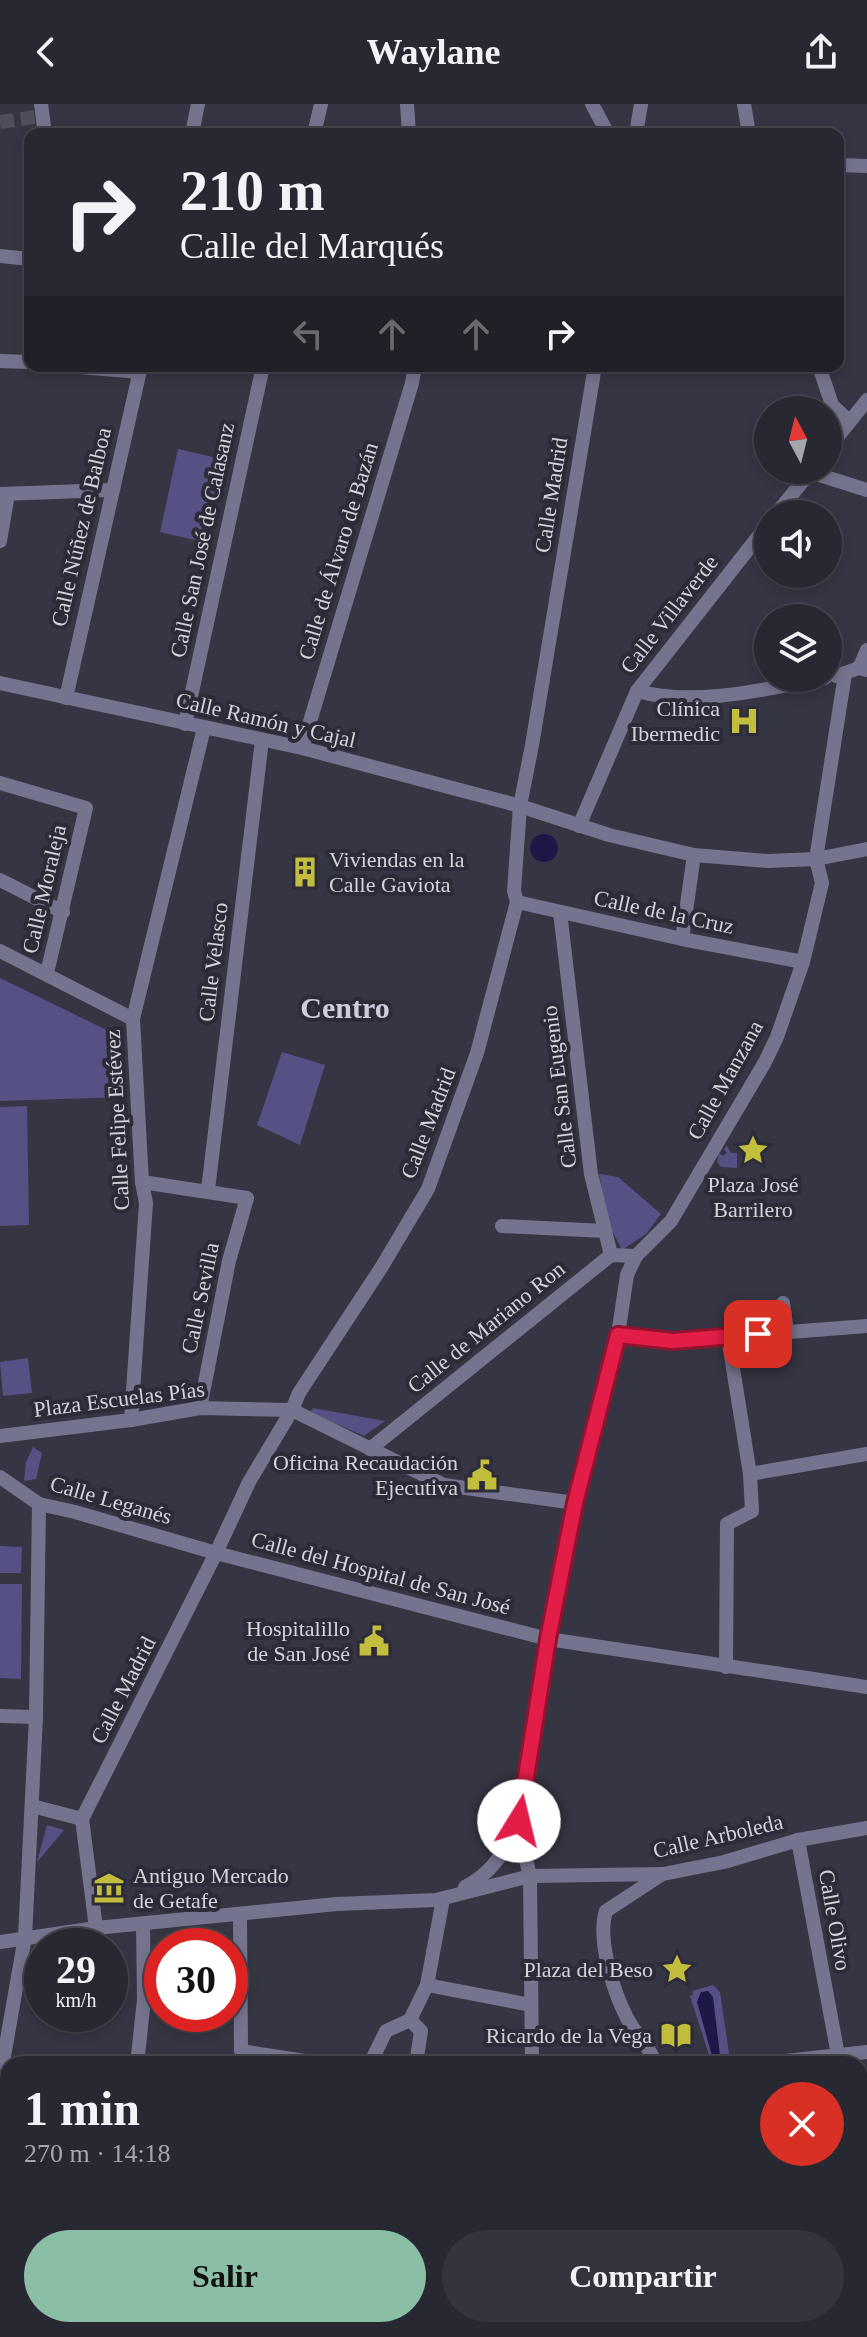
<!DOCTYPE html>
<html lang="es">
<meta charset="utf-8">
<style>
body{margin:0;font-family:Georgia,serif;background:#34343e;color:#f1f3f6;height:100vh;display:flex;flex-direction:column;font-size:30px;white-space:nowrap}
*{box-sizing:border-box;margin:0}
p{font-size:26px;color:#a5a6ac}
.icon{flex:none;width:44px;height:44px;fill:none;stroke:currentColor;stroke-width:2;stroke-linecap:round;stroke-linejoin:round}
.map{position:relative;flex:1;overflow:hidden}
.panel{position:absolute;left:0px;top:1952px;width:868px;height:282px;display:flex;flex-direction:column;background:#282832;border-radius:24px 24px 0 0;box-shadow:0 4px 12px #0003,0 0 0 2px #44444d}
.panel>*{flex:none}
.guide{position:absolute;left:24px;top:24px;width:820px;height:244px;border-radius:16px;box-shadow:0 4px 12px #0003,0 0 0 2px #44444d;background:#282832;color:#f1f3f6;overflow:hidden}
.needle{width:52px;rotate:353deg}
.tools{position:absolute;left:754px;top:292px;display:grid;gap:16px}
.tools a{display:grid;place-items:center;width:88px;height:88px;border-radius:50%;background:#282832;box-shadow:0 4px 12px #0003,0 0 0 2px #44444d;font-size:40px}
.speed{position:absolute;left:24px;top:1824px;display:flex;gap:16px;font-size:40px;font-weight:700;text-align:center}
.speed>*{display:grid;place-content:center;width:104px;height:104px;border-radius:50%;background:#282832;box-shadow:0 4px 12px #0003,0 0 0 2px #44444d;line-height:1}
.speed small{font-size:20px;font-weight:400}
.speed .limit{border:12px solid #d22;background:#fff;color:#111}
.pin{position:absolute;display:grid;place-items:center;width:68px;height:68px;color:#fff;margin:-34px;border-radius:16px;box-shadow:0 4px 12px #0006}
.me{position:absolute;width:88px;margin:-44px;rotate:9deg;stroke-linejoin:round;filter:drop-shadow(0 0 6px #0008)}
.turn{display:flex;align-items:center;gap:28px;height:168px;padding:0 24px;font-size:36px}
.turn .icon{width:104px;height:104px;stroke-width:2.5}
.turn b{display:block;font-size:56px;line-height:68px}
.lanes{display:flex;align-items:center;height:76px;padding:0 24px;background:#0003;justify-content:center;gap:40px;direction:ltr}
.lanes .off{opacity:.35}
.round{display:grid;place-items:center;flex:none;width:84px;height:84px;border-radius:42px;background:#34343e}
.headline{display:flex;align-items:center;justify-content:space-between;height:136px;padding:0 24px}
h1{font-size:48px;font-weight:700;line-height:60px}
.action{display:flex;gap:16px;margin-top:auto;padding:16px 24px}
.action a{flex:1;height:92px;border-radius:48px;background:#8abfa5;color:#111;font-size:32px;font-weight:700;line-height:92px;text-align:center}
.action a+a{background:#34343e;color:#f1f3f6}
header{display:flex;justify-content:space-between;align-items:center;height:104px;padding:0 24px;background:#282832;font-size:36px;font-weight:700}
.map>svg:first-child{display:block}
.green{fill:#555185}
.water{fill:#1f1747}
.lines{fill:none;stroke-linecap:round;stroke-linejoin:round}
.street-tunnel{stroke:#4e4d5a;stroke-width:14;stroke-dasharray:14 7;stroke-linecap:butt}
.street{stroke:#75748e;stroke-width:14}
.route-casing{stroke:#92132f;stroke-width:20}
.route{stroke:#e11d48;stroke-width:14}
.labels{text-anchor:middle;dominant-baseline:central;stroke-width:8;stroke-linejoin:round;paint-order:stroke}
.street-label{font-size:22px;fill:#d3d3db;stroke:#2c2b38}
.poi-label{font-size:22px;fill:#d3d3db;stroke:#2c2b38;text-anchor:end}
.district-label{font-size:30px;font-weight:bold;fill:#cdcdde;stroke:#2c2b38}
</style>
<header><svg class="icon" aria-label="back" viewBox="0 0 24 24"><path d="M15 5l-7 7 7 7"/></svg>Waylane<svg class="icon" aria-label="share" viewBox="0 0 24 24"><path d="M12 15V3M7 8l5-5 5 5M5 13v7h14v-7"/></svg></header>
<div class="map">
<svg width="867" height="2233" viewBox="0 0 867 2233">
<rect width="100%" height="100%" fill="#363543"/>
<g class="green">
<path d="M 178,345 L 222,355 L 204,438 L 160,428 Z"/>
<path d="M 0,874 L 121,933 L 125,993 L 0,997 Z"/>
<path d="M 282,948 L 325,961 L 300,1041 L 257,1021 Z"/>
<path d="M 27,1002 L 29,1121 L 0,1122 L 0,1003 Z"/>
<path d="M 727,1042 L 731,1049 L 737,1049 L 737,1064 L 721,1063 L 717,1058 L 719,1049 L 723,1052 L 727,1049 L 724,1045 Z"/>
<path d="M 599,1070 L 618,1073 L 661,1110 L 646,1130 L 622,1146 L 609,1121 Z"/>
<path d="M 28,1254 L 32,1289 L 3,1292 L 0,1258 Z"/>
<path d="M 313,1304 L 385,1317 L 364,1332 L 310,1308 Z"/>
<path d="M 33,1343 L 42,1349 L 36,1375 L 24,1377 L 26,1358 Z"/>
<path d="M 0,1442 L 22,1443 L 21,1469 L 0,1469 Z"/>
<path d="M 0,1480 L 22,1480 L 21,1575 L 0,1574 Z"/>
<path d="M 47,1721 L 64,1726 L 37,1758 Z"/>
<path d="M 713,1881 L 720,1888 L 730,1956 L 712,1960 L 690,1892 L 693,1891 L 693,1887 Z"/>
<path d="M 860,2056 L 867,2056 L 867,2121 L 860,2122 Z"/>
</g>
<g class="water">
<circle cx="544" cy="744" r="14"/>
<path d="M 708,1887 L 713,1893 L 720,1951 L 712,1952 L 697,1898 L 701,1888 Z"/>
</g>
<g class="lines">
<path class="street-tunnel" d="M 0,18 L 43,12"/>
<g class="street">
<path d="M 41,0 L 45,30"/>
<path d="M 407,0 L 409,30"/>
<path d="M 592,0 L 608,30"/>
<path d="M 744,0 L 749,30"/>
<path d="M 192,30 L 198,0"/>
<path d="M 314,30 L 321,0"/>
<path d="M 636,30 L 641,0"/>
<path d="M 838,61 L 867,62"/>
<path d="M 0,152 L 30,155"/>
<path d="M 0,257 L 30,258"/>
<path d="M 69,262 L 139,268"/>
<path d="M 819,262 L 832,301 L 849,317"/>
<path d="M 828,345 L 867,296"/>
<path d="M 810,368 L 867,386"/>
<path d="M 0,390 L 111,386"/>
<path d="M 776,410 L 812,366"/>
<path d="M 0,437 L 8,390"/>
<path d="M 859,564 L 867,546"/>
<path d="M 836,572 L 859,564 L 867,566"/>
<path d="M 0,579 L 302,644 L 520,702 L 609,731 L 694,751 L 768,757 L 816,755 L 867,745"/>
<path d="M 637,587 C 695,603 766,585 825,574"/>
<path d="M 66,594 L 141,262"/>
<path d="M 185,620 L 263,262"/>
<path d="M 302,644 L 412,279 L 415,262"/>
<path d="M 0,679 L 86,704 L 47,869"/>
<path d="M 579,722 L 637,587 L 768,420"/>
<path d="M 0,776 L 63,808"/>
<path d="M 517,798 L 682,835 L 803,858"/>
<path d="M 560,808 L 591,1070 L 611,1151"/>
<path d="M 682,835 L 694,751"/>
<path d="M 0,847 L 133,915"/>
<path d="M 142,1078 L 247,1094 L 229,1157 L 200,1304"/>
<path d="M 208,1086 L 262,636"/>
<path d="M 502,1122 L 605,1127"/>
<path d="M 783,1199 L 787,1227"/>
<path d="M 618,1231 L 673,1237 L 867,1222"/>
<path d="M 131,1316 L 146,1099 L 142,1078 L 133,915 L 204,624"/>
<path d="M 0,1332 L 131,1316 L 200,1304 L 292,1306 L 444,1381 L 575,1399"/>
<path d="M 370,1345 L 611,1151 L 636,1152"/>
<path d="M 750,1370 L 867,1350"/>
<path d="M 0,1373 L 39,1400 L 75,1408 L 216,1449 L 548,1535 L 867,1583"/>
<path d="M 726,1563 L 727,1420 L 752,1407 L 750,1370 L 728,1233"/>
<path d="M 0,1612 L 36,1613"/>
<path d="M 32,1702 L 82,1715"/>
<path d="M 82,1715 L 216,1449 L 249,1378 L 292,1306 L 299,1289 L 381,1164 L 428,1085 L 477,949 L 517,798 L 514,787 L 520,702 L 532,641 L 595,262"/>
<path d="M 82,1715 L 96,1824"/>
<path d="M 798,1736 L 838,1951"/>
<path d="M 465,1783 C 492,1769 503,1749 518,1723"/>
<path d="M 240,1811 L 241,1947 L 324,1960"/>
<path d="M 0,1838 L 96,1824 L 337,1800 L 436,1796 L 530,1772 L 663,1770 L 724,1758 L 798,1736 L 867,1724"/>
<path d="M 427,1881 L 531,1901"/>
<path d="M 410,1916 L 427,1881 L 443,1795"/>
<path d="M 410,1916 L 421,1927 L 416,1960"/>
<path d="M 137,1960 L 144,1896 L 143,1820"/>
<path d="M 370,1960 L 386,1927 L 410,1916"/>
<path d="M 532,1960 L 530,1772 L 518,1723 L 548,1535 L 575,1399 L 618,1231 L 627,1171 L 636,1152 L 671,1117 L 765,958 L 777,933 L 803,858 L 822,779 L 816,755 L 845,570"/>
<path d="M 656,1960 C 649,1941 634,1929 626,1912 C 613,1886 597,1835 606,1807 L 661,1771"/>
<path d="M 757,1960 L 867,1948"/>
<path d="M 0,1975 L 25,1833 L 36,1613 L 39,1400"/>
<path d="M 860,2052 L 867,2052"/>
<path d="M 74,2226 L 74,2233"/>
<path d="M 720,2226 L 721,2233"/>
<path d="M 208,2233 L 226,2226"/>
<path d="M 358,2233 L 359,2226"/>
<path d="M 412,2233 L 421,2226"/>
<path d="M 605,2233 L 617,2228"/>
</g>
</g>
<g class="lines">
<g class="route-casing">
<path id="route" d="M 519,1717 L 548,1535 L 575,1399 L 618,1231 L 673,1237 L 758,1230"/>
</g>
<use href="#route" class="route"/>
</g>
<defs>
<g id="hospital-bare" transform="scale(2.4)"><path d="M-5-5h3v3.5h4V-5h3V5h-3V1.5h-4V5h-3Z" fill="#c3bd3e" stroke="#2c2b38" stroke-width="2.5" paint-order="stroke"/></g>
<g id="building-bare" transform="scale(2.4)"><path d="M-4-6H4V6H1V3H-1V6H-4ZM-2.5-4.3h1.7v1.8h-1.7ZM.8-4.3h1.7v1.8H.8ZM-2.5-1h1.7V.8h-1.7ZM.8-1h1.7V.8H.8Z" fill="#c3bd3e" stroke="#2c2b38" stroke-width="2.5" paint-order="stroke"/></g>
<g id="sight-bare" transform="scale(2.4)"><path d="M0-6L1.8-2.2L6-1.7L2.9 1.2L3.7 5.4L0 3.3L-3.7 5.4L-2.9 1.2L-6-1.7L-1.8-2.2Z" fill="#c3bd3e" stroke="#2c2b38" stroke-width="2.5" paint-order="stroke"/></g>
<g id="civic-bare" transform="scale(2.4)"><path d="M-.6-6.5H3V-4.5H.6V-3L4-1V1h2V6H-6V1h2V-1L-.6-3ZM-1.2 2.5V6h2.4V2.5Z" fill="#c3bd3e" stroke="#2c2b38" stroke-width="2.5" paint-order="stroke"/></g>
<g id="museum-bare" transform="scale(2.4)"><path d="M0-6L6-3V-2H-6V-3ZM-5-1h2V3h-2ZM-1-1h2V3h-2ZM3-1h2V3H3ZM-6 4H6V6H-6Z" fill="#c3bd3e" stroke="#2c2b38" stroke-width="2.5" paint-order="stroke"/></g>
<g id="library-bare" transform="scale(2.4)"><path d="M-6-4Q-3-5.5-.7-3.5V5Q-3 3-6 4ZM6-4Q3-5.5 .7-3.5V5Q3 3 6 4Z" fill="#c3bd3e" stroke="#2c2b38" stroke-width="2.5" paint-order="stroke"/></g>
</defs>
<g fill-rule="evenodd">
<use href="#hospital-bare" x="744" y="617"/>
<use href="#building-bare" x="305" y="768"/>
<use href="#sight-bare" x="753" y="1046"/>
<use href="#civic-bare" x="482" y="1371"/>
<use href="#civic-bare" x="374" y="1537"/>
<use href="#museum-bare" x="109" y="1784"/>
<use href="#sight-bare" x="677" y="1865"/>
<use href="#library-bare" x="676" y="1931"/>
</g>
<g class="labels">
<g class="street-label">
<text transform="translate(551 391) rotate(-81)">Calle Madrid</text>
<text transform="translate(81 423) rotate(-77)">Calle Núñez de Balboa</text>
<text transform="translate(202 436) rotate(-78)">Calle San José de Calasanz</text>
<text transform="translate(338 447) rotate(-73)">Calle de Álvaro de Bazán</text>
<text transform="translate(669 510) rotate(-52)">Calle Villaverde</text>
<text transform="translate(266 616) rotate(13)">Calle Ramón y Cajal</text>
<text transform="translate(44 785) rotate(-77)">Calle Moraleja</text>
<text transform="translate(664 808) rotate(12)">Calle de la Cruz</text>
<text transform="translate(213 858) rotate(-83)">Calle Velasco</text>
<text transform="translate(725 976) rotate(-61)">Calle Manzana</text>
<text transform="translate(559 983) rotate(-97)">Calle San Eugenio</text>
<text transform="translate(117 1016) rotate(-93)">Calle Felipe Estévez</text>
<text transform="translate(428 1019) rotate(-69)">Calle Madrid</text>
<text transform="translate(200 1194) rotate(-78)">Calle Sevilla</text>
<text transform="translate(486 1223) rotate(-39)">Calle de Mariano Ron</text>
<text transform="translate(119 1295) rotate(-7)">Plaza Escuelas Pías</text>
<text transform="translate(111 1396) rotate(16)">Calle Leganés</text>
<text transform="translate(381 1469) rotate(15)">Calle del Hospital de San José</text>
<text transform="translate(123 1586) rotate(-63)">Calle Madrid</text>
<text transform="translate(718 1732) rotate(-13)">Calle Arboleda</text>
<text transform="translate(835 1816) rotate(80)">Calle Olivo</text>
</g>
<g class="poi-label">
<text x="720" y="604">Clínica<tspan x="720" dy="25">Ibermedic</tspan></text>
<text x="329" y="755" text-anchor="start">Viviendas en la<tspan x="329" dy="25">Calle Gaviota</tspan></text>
<text x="753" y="1080" text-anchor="middle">Plaza José<tspan x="753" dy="25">Barrilero</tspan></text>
<text x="458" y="1358">Oficina Recaudación<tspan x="458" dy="25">Ejecutiva</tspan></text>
<text x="350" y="1524">Hospitalillo<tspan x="350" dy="25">de San José</tspan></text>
<text x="133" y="1771" text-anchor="start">Antiguo Mercado<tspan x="133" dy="25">de Getafe</tspan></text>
<text x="653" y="1865">Plaza del Beso</text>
<text x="652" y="1931">Ricardo de la Vega</text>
</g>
<g class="district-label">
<text x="345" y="903">Centro</text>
</g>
</g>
</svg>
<div class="tools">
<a><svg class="needle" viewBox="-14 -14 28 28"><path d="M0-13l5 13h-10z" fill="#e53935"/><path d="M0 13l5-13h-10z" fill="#a5a6ac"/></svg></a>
<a><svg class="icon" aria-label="sound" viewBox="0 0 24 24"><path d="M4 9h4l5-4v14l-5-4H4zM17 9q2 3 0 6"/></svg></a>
<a><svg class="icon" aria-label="layers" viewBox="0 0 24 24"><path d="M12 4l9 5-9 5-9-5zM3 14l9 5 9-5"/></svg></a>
</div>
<div class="speed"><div>29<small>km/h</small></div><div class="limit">30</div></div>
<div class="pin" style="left:758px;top:1230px;background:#d93025"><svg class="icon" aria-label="arrive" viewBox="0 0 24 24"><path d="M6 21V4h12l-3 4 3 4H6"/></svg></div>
<svg class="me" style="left:519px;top:1717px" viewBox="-20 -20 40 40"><circle r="19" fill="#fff"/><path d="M0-13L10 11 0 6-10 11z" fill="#e11d48"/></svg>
<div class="guide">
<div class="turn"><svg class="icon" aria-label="right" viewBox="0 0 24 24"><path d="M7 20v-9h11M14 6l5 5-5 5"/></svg><div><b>210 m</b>Calle del Marqués</div></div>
<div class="lanes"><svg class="icon off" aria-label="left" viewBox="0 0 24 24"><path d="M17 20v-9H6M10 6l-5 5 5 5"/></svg><svg class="icon off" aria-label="ahead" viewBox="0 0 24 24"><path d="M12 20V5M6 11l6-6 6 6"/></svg><svg class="icon off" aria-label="ahead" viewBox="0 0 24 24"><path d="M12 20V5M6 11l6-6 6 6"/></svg><svg class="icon" aria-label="right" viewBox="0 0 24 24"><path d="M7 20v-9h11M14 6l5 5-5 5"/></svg></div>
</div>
<section class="panel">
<div class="headline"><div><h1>1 min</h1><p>270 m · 14:18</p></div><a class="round" style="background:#d93025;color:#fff"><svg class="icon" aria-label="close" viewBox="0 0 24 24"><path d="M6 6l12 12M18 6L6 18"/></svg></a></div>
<div class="action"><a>Salir</a><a>Compartir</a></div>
</section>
</div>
